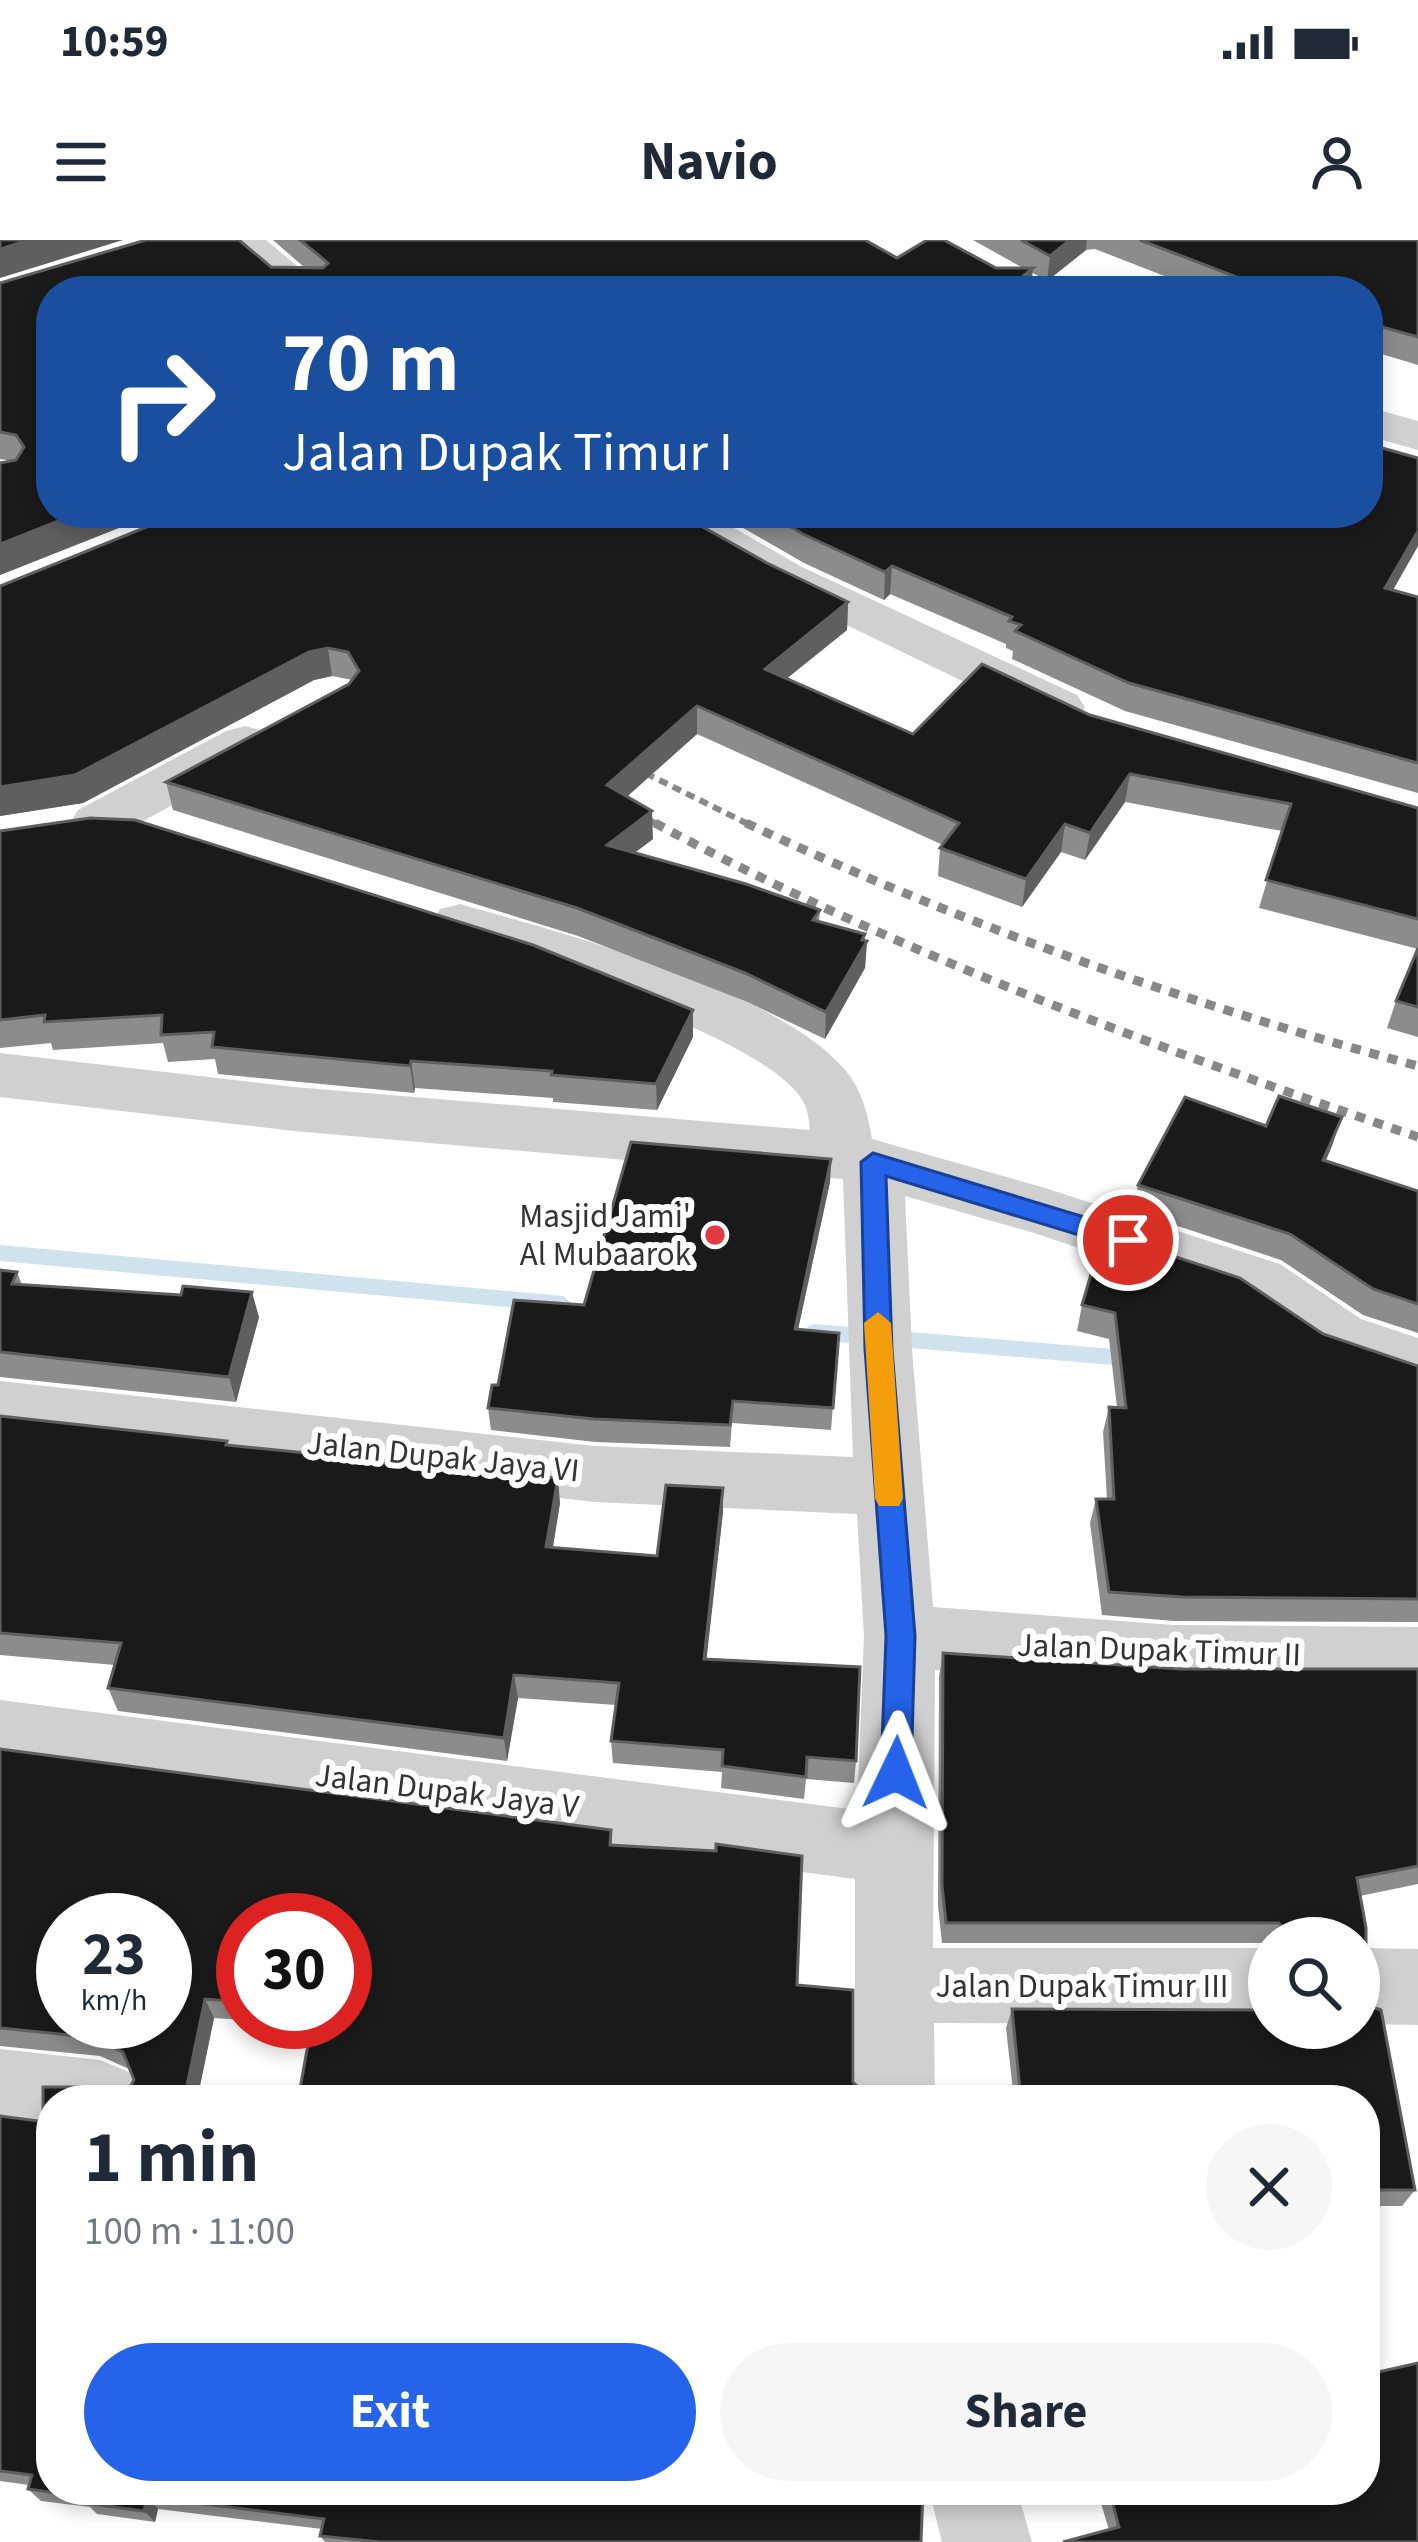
<!DOCTYPE html>
<meta charset="utf-8">
<style>
body{margin:0;font-family:"Source Sans 3",sans-serif;background:#f6f6f7;color:#1f2937;height:100vh;display:flex;flex-direction:column;font-size:45px;white-space:nowrap}
*{box-sizing:border-box;margin:0}
p{font-size:39px;color:#747a83}
.icon{flex:none;width:66px;height:66px;fill:none;stroke:currentColor;stroke-width:2;stroke-linecap:round;stroke-linejoin:round}
.map{position:relative;flex:1;overflow:hidden}
.side{position:absolute;left:36px;top:1845px;width:1344px;height:420px;display:flex;flex-direction:column;background:#fff;border-radius:48px;box-shadow:0 6px 18px #0003}
.side>*{flex:none}
.top-card{position:absolute;left:36px;top:36px;width:1347px;height:252px;border-radius:48px;box-shadow:0 6px 18px #0003;background:#1a4fa0;color:#fff;overflow:hidden}
.buttons{position:absolute;left:1248px;top:1677px;display:grid;gap:24px}
.buttons a{display:grid;place-items:center;width:132px;height:132px;border-radius:50%;background:#fff;box-shadow:0 6px 18px #0003;font-size:60px}
.speed{position:absolute;left:36px;top:1653px;display:flex;gap:24px;font-size:60px;font-weight:700;text-align:center}
.speed>*{display:grid;place-content:center;width:156px;height:156px;border-radius:50%;background:#fff;box-shadow:0 6px 18px #0003;line-height:1}
.speed small{font-size:30px;font-weight:400}
.speed .limit{border:18px solid #d22;background:#fff;color:#111}
.pin{position:absolute;display:grid;place-items:center;width:102px;height:102px;color:#fff;margin:-51px;border:6px solid #fff;border-radius:50%;box-shadow:0 3px 12px #0007}
.me{position:absolute;width:132px;margin:-66px;rotate:2deg;stroke-linejoin:round;filter:drop-shadow(0 0 9px #0008)}
.turn{display:flex;align-items:center;gap:42px;height:252px;padding:0 48px;font-size:54px}
.turn .icon{width:156px;height:156px;stroke-width:2.5}
.turn b{display:block;font-size:84px;line-height:102px}
.round{display:grid;place-items:center;flex:none;width:126px;height:126px;border-radius:63px;background:#f6f6f7}
.headline{display:flex;align-items:center;justify-content:space-between;height:204px;padding:0 48px}
h1{font-size:72px;font-weight:700;line-height:90px}
.primary-button{display:flex;gap:24px;margin-top:auto;padding:24px 48px}
.primary-button a{flex:1;height:138px;border-radius:72px;background:#2563eb;color:#fff;font-size:48px;font-weight:700;line-height:138px;text-align:center}
.primary-button a+a{background:#f6f6f7;color:#1f2937}
.status{display:flex;justify-content:space-between;align-items:center;height:84px;padding:0 60px;background:#fff;direction:ltr}
.status svg{height:33px;fill:currentColor}
header{display:flex;justify-content:space-between;align-items:center;height:156px;padding:0 48px;background:#fff;font-size:54px;font-weight:700}
.map>svg:first-child{display:block}
.lines{fill:none;stroke-linecap:round;stroke-linejoin:round}
.stream{fill:#cfe2ee;fill-rule:evenodd}
.minor{fill:#d0d0d0;fill-rule:evenodd}
.tertiary{fill:#d0d0d0;fill-rule:evenodd}
.rail-far1{stroke:#888;stroke-width:6;stroke-dasharray:9 6;stroke-linecap:butt}
.rail{stroke:#888;stroke-width:9;stroke-dasharray:10 9;stroke-linecap:butt}
.wall{fill:#8c8c8c;fill-rule:evenodd}
.shaded-wall{fill:#5f5f5f}
.building{fill:#1a1a1a;stroke:#5f5f5f;stroke-width:3;fill-rule:evenodd}
.route{fill:#2563eb;stroke:#184099;stroke-width:3}
.slow{fill:#f59e0b}
.poi-dot{fill:#e63946;stroke:#fff;stroke-width:4.5}
.labels{text-anchor:middle;dominant-baseline:central;stroke-width:12;stroke-linejoin:round;paint-order:stroke}
.poi-label{font-size:33px;fill:#333;stroke:#fff;text-anchor:end}
.street-label{font-size:33px;fill:#333;stroke:#fff}
</style>
<div class="status"><b>10:59</b><svg viewBox="0 0 49 12"><path d="M0 12V9h3v3zM5 12V6h3v6zM10 12V3h3v9zM15 12V0h3v12zM26 1h20v11H26zM47 4h2v5h-2z"/></svg></div>
<header><svg class="icon" aria-label="menu" viewBox="0 0 24 24"><path d="M4 6h16M4 12h16M4 18h16"/></svg>Navio<svg class="icon" aria-label="person" viewBox="0 0 24 24"><circle cx="12" cy="8" r="4"/><path d="M4 21q1-7 8-7t8 7"/></svg></header>
<div class="map">
<svg width="1418" height="2302" viewBox="0 0 1418 2302">
<rect width="100%" height="100%" fill="#fff"/>
<g class="lines">
<g class="stream">
<path d="M 0,1005 L 563,1056 L 573,1064 L 563,1072 L 0,1021 Z"/>
<path d="M 815,1084 L 1137,1111 L 1144,1113 L 1147,1119 L 1144,1125 L 1137,1127 L 815,1100 L 808,1098 L 805,1092 L 808,1086 Z"/>
</g>
<g class="minor">
<path d="M 218,0 L 266,0 L 327,51 L 278,51 Z"/>
<path d="M 649,273 L 708,273 L 802,327 L 1077,455 L 1085,467 L 1077,479 L 1059,484 L 1041,479 L 768,347 L 656,283 Z"/>
<path d="M 245,486 L 264,491 L 271,503 L 264,515 L 116,596 L 97,601 L 78,596 L 70,583 L 78,570 L 226,491 Z"/>
<path d="M 460,664 C 562,693 779,750 846,831 C 862,850 868,875 872,899 L 1042,947 L 1280,1024 L 1361,1079 L 1418,1098 L 1418,1150 L 1315,1115 L 1234,1060 L 1034,993 L 905,956 L 912,1109 L 933,1367 L 1174,1385 L 1418,1387 L 1418,1449 L 1174,1447 L 935,1430 L 933,1708 L 1269,1708 L 1269,1784 L 934,1783 L 935,1860 L 855,1860 L 855,1639 L 0,1526 L 0,1460 L 857,1570 L 864,1396 L 857,1274 L 595,1262 L 0,1195 L 0,1141 L 595,1206 L 853,1217 L 843,939 L 294,891 L 0,857 L 0,813 L 294,847 L 810,890 C 809,882 808,871 804,863 C 770,797 515,721 440,697 L 432,683 L 440,669 Z"/>
<path d="M 1359,1708 L 1418,1709 L 1418,1785 L 1359,1784 Z"/>
<path d="M 0,1809 L 100,1820 L 129,1832 L 140,1860 L 51,1860 L 51,1894 L 0,1889 Z"/>
<path d="M 929,2250 L 1017,2250 L 1032,2302 L 942,2302 Z"/>
</g>
<path class="tertiary" d="M 1368,167 L 1418,181 L 1418,210 L 1368,196 Z"/>
<g class="rail-far1">
<path d="M 619,520 L 752,586"/>
<path d="M 622,564 L 660,586"/>
</g>
<g class="rail">
<path d="M 655,583 C 898,714 1157,808 1418,897"/>
<path d="M 746,583 C 963,685 1187,764 1418,826"/>
</g>
</g>
<g class="wall">
<path d="M 273,0 L 865,0 L 897,18 L 996,28 L 1023,28 L 973,0 L 1418,0 L 1418,125 L 1368,110 L 1368,51 L 1203,51 L 1095,9 L 1086,10 L 1047,41 L 1033,33 L 51,51 L 51,273 L 678,273 L 767,323 L 848,362 L 847,390 L 787,438 L 913,494 L 1090,475 L 1418,568 L 1418,797 L 1387,788 L 1396,761 L 1418,709 L 1259,668 L 1282,591 L 1125,562 L 1085,620 L 1061,612 L 1022,667 L 938,636 L 940,608 L 943,605 L 697,494 L 627,557 L 653,599 L 634,613 L 820,670 L 819,681 L 865,694 L 864,700 L 867,701 L 865,728 L 825,799 L 745,761 L 578,696 L 173,570 L 166,542 L 349,444 L 352,440 L 332,436 L 314,440 L 83,563 L 0,576 L 0,346 L 165,279 L 149,276 L 0,335 L 0,223 L 12,221 L 0,219 L 0,43 L 271,27 L 305,28 Z"/>
<path d="M 1418,218 L 1418,306 L 1393,350 L 1418,357 L 1418,553 L 1125,471 L 1012,419 L 1013,411 L 1006,408 L 1006,404 L 890,354 L 884,360 L 804,323 L 717,273 L 1368,273 Z"/>
<path d="M 0,591 L 693,797 L 657,870 L 553,862 L 553,858 L 415,848 L 414,853 L 218,834 L 215,819 L 168,822 L 163,803 L 53,810 L 51,803 L 0,808 Z"/>
<path d="M 1266,886 L 1333,903 L 1326,921 L 1418,951 L 1418,1093 L 1363,1075 L 1281,1020 L 1132,971 L 1138,945 Z"/>
<path d="M 831,919 L 830,942 L 798,1090 L 839,1093 L 831,1190 L 732,1183 L 730,1207 L 595,1202 L 491,1190 L 488,1168 L 584,1065 Z"/>
<path d="M 0,1030 L 17,1032 L 22,1045 L 259,1077 L 236,1162 L 0,1137 Z"/>
<path d="M 1082,1065 L 1323,1094 L 1418,1126 L 1418,1382 L 1174,1381 L 1102,1375 L 1090,1283 L 1096,1259 L 1107,1259 L 1103,1192 L 1109,1167 L 1117,1167 L 1109,1099 L 1077,1091 Z"/>
<path d="M 0,1176 L 228,1205 L 560,1263 L 553,1307 L 657,1316 L 723,1248 L 723,1272 L 706,1419 L 856,1521 L 854,1543 L 806,1539 L 804,1559 L 721,1548 L 722,1532 L 613,1523 L 611,1501 L 616,1465 L 518,1458 L 507,1521 L 118,1471 L 108,1448 L 115,1425 L 0,1415 Z"/>
<path d="M 943,1413 L 1181,1429 L 1418,1429 L 1418,1644 L 1360,1656 L 1366,1765 L 1415,1950 L 1402,1966 L 1365,1966 L 1365,1860 L 1014,1860 L 1006,1788 L 1012,1769 L 1269,1788 L 1359,1698 L 1269,1698 L 1269,1703 L 942,1703 L 938,1666 L 939,1436 Z"/>
<path d="M 0,1509 L 611,1590 L 612,1605 L 716,1611 L 716,1604 L 802,1616 L 797,1745 L 853,1750 L 853,1842 L 858,1847 L 879,1847 L 878,1860 L 298,1860 L 311,1785 L 270,1782 L 345,1782 L 345,1680 L 243,1680 L 243,1780 L 214,1778 L 197,1860 L 51,1860 L 51,2250 L 923,2250 L 921,2302 L 325,2302 L 320,2296 L 322,2289 L 158,2269 L 155,2282 L 97,2274 L 90,2267 L 41,2261 L 28,2249 L 29,2245 L 0,2241 L 0,1876 L 38,1881 L 43,1876 L 43,1847 L 130,1847 L 134,1840 L 129,1829 L 100,1816 L 0,1806 ZM 63,1680 L 165,1680 L 165,1782 L 63,1782 Z"/>
<path d="M 1097,2250 L 1365,2250 L 1418,2302 L 1109,2290 Z"/>
</g>
<g class="shaded-wall">
<path d="M 29,0 L 123,0 L 0,38 L 0,9 Z"/>
<path d="M 1070,0 L 1087,0 L 1086,10 L 1047,41 L 1050,16 Z"/>
<path d="M 1033,28 L 1031,51 L 1005,51 Z"/>
<path d="M 79,273 L 149,273 L 149,276 L 0,335 L 0,304 Z"/>
<path d="M 1418,291 L 1418,306 L 1378,376 L 1385,348 Z"/>
<path d="M 892,326 L 890,354 L 884,360 L 885,332 Z"/>
<path d="M 848,362 L 847,390 L 764,457 L 765,429 Z"/>
<path d="M 328,408 L 332,436 L 314,440 L 83,563 L 0,576 L 0,547 L 309,412 Z"/>
<path d="M 697,466 L 697,494 L 608,573 L 607,545 Z"/>
<path d="M 1130,534 L 1125,562 L 1085,620 L 1090,593 Z"/>
<path d="M 652,571 L 653,599 L 608,633 L 607,605 Z"/>
<path d="M 1065,584 L 1061,612 L 1022,667 L 1026,639 Z"/>
<path d="M 865,694 L 864,706 L 867,701 L 865,728 L 825,799 L 826,772 Z"/>
<path d="M 693,770 L 693,797 L 657,870 L 656,844 Z"/>
<path d="M 411,821 L 415,848 L 414,853 L 410,826 Z"/>
<path d="M 1342,877 L 1333,903 L 1314,947 L 1323,920 Z"/>
<path d="M 831,919 L 830,942 L 793,1112 L 795,1089 Z"/>
<path d="M 252,1052 L 259,1077 L 236,1162 L 229,1137 Z"/>
<path d="M 558,1238 L 560,1263 L 549,1330 L 546,1307 Z"/>
<path d="M 723,1248 L 723,1272 L 704,1442 L 704,1419 Z"/>
<path d="M 514,1435 L 518,1458 L 507,1521 L 504,1498 Z"/>
<path d="M 205,1759 L 214,1778 L 197,1860 L 184,1860 Z"/>
<path d="M 147,2257 L 158,2269 L 155,2282 L 144,2271 Z"/>
</g>
<g class="building">
<path d="M 0,0 L 29,0 L 0,9 Z"/>
<path d="M 146,0 L 239,0 L 271,27 L 323,28 L 328,23 L 300,0 L 865,0 L 897,18 L 927,0 L 944,0 L 996,28 L 1033,28 L 1005,51 L 51,51 L 51,273 L 79,273 L 0,304 L 0,223 L 16,220 L 24,207 L 16,195 L 0,192 L 0,43 Z"/>
<path d="M 1021,0 L 1070,0 L 1050,16 Z"/>
<path d="M 1140,0 L 1418,0 L 1418,97 L 1368,83 L 1368,51 L 1273,51 Z"/>
<path d="M 1368,204 L 1418,218 L 1418,291 L 1385,348 L 1418,357 L 1418,523 L 1129,443 L 1015,391 L 1021,385 L 1009,381 L 1012,377 L 892,326 L 885,332 L 805,295 L 766,273 L 1368,273 Z"/>
<path d="M 169,273 L 678,273 L 767,323 L 848,362 L 765,429 L 913,494 L 982,424 L 1090,475 L 1418,568 L 1418,679 L 1266,640 L 1291,564 L 1130,534 L 1090,593 L 1065,584 L 1026,639 L 940,608 L 959,583 L 697,466 L 607,545 L 652,571 L 607,605 L 746,644 L 820,670 L 813,680 L 865,694 L 862,700 L 867,701 L 826,772 L 745,733 L 577,668 L 166,542 L 349,444 L 359,431 L 348,412 L 328,408 L 309,412 L 75,535 L 0,547 L 0,346 L 164,280 Z"/>
<path d="M 90,578 L 135,580 L 533,705 L 693,770 L 656,844 L 551,835 L 552,831 L 411,821 L 410,826 L 212,807 L 214,792 L 161,795 L 162,775 L 44,782 L 45,775 L 0,780 L 0,591 Z"/>
<path d="M 1418,708 L 1418,767 L 1396,761 Z"/>
<path d="M 1279,856 L 1342,877 L 1323,920 L 1418,951 L 1418,1064 L 1373,1049 L 1290,994 L 1138,945 L 1185,857 L 1266,886 Z"/>
<path d="M 631,902 L 831,919 L 795,1089 L 839,1093 L 833,1168 L 733,1161 L 730,1185 L 594,1179 L 488,1168 L 492,1145 L 498,1145 L 514,1060 L 584,1065 Z"/>
<path d="M 1103,993 L 1240,1038 L 1323,1094 L 1418,1126 L 1418,1359 L 1182,1357 L 1109,1352 L 1096,1259 L 1114,1259 L 1109,1167 L 1126,1168 L 1115,1073 L 1082,1065 Z"/>
<path d="M 0,1030 L 17,1032 L 12,1044 L 181,1055 L 183,1046 L 252,1052 L 229,1137 L 0,1112 Z"/>
<path d="M 0,1176 L 227,1201 L 226,1205 L 558,1238 L 546,1307 L 657,1316 L 666,1245 L 723,1248 L 704,1419 L 860,1427 L 856,1521 L 807,1517 L 806,1537 L 722,1526 L 723,1510 L 611,1501 L 619,1443 L 514,1435 L 504,1498 L 108,1448 L 121,1403 L 0,1393 Z"/>
<path d="M 943,1413 L 1181,1429 L 1418,1429 L 1418,1626 L 1357,1638 L 1366,1688 L 1366,1765 L 1381,1770 L 1415,1950 L 1365,1950 L 1365,1860 L 1021,1860 L 1012,1769 L 1269,1770 L 1269,1788 L 1359,1788 L 1359,1698 L 1283,1698 L 1283,1688 L 1279,1683 L 946,1683 L 942,1645 Z"/>
<path d="M 0,1509 L 611,1590 L 610,1605 L 716,1611 L 716,1604 L 802,1616 L 797,1745 L 853,1750 L 853,1842 L 858,1847 L 879,1847 L 878,1860 L 298,1860 L 312,1782 L 345,1782 L 345,1680 L 243,1680 L 243,1762 L 205,1759 L 184,1860 L 51,1860 L 51,2250 L 923,2250 L 921,2302 L 380,2302 L 320,2296 L 324,2279 L 147,2257 L 144,2271 L 85,2263 L 86,2257 L 28,2249 L 32,2235 L 0,2231 L 0,1876 L 38,1881 L 43,1876 L 43,1847 L 130,1847 L 134,1840 L 123,1812 L 89,1797 L 0,1788 ZM 63,1680 L 165,1680 L 165,1782 L 63,1782 Z"/>
<path d="M 1418,2123 L 1418,2302 L 1063,2302 L 1119,2287 L 1109,2250 L 1365,2250 L 1365,2135 Z"/>
</g>
<path class="route" d="M 873,913 L 1137,993 L 1141,1000 L 1128,1010 L 886,936 L 892,1109 L 915,1396 L 911,1533 L 907,1543 L 896,1547 L 885,1543 L 881,1533 L 886,1396 L 865,1109 L 861,922 Z"/>
<path class="slow" d="M 878,1072 L 891,1083 L 903,1258 L 899,1266 L 879,1266 L 875,1258 L 864,1083 Z"/>
<circle class="poi-dot" cx="715" cy="995" r="12"/>
<g class="labels">
<g class="poi-label">
<text x="691" y="976">Masjid Jami'<tspan x="691" dy="38">Al Mubaarok</tspan></text>
</g>
<g class="street-label">
<text transform="translate(443 1217) rotate(6)">Jalan Dupak Jaya VI</text>
<text transform="translate(1159 1410) rotate(2)">Jalan Dupak Timur II</text>
<text transform="translate(447 1551) rotate(7)">Jalan Dupak Jaya V</text>
<text x="1082" y="1746">Jalan Dupak Timur III</text>
</g>
</g>
</svg>
<div class="buttons">
<a><svg class="icon" aria-label="search" viewBox="0 0 24 24"><circle cx="10" cy="10" r="6"/><path d="M15 15l6 6"/></svg></a>
</div>
<div class="speed"><div>23<small>km/h</small></div><div class="limit">30</div></div>
<div class="pin" style="left:1128px;top:1000px;background:#d93025"><svg class="icon" aria-label="arrive" viewBox="0 0 24 24"><path d="M6 21V4h12l-3 4 3 4H6"/></svg></div>
<svg class="me" style="left:896px;top:1533px" viewBox="-20 -20 40 40"><path d="M0-17L14 15 0 8-14 15z" fill="#2563eb" stroke="#fff" stroke-width="4"/></svg>
<div class="top-card">
<div class="turn"><svg class="icon" aria-label="right" viewBox="0 0 24 24"><path d="M7 20v-9h11M14 6l5 5-5 5"/></svg><div><b>70 m</b>Jalan Dupak Timur I</div></div>
</div>
<section class="side">
<div class="headline"><div><h1>1 min</h1><p>100 m · 11:00</p></div><a class="round"><svg class="icon" aria-label="close" viewBox="0 0 24 24"><path d="M6 6l12 12M18 6L6 18"/></svg></a></div>
<div class="primary-button"><a>Exit</a><a>Share</a></div>
</section>
</div>
